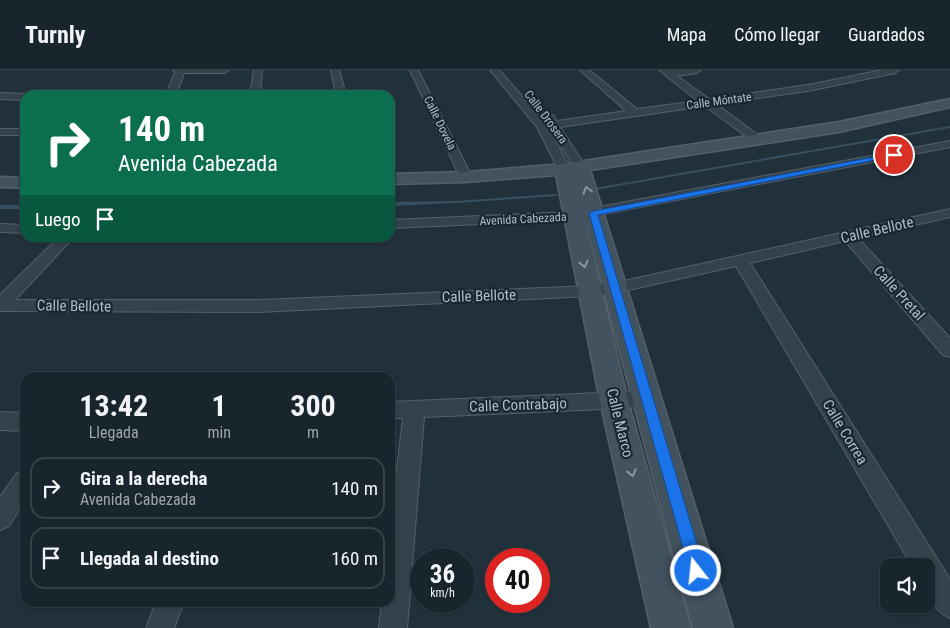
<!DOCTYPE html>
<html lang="es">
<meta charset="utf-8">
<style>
body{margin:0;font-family:"Roboto Condensed",sans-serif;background:#222d34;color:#f1f3f6;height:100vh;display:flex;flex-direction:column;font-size:19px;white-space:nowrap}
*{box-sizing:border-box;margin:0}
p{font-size:16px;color:#9fa5a9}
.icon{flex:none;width:28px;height:28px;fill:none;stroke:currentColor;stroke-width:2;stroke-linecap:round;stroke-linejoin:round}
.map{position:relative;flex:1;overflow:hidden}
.details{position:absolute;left:20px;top:302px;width:375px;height:235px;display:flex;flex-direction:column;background:#19252c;border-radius:15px;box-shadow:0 1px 4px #0004,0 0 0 1px #374248}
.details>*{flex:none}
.top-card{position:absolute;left:20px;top:20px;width:375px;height:152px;border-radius:15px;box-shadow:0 1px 4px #0004,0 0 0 1px #374248;background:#0b6e4f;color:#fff;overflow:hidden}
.tools{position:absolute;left:880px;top:488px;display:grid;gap:10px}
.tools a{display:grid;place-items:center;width:55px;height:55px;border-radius:10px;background:#19252c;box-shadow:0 1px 4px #0004,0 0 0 1px #374248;font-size:25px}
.speed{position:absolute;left:410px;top:478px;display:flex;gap:10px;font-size:25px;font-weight:700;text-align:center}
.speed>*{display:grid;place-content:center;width:65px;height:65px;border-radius:50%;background:#19252c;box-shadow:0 1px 4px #0004,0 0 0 1px #374248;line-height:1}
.speed small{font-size:12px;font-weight:400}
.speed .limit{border:8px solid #d22;background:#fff;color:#111}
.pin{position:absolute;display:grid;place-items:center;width:42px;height:42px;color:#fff;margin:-21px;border:2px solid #fff;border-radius:50%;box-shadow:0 1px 5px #0007}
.me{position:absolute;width:55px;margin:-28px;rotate:344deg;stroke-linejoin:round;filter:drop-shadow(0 0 4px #0008)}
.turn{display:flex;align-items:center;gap:18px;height:105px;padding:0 15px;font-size:22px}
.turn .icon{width:65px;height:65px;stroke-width:2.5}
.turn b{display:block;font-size:35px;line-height:42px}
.then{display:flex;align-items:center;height:48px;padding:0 15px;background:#0003;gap:10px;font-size:19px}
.eta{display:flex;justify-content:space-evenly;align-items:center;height:85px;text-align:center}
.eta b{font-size:30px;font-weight:700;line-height:35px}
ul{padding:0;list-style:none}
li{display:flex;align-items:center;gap:15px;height:62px;margin:0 10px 8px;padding:0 5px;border:2px solid #374248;border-radius:15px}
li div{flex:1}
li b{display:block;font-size:19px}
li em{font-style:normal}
header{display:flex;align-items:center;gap:30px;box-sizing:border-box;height:70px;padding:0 25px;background:#19252c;border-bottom:1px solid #374248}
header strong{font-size:24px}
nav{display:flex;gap:28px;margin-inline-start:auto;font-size:18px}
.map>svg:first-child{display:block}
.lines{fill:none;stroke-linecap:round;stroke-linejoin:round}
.stream{fill:#355063;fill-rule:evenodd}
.street-casing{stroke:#536069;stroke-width:2}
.secondary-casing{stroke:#536069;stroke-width:3}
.street{fill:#35424b;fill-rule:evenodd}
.secondary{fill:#43525f;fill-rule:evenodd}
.oneway{stroke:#8a98a3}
.route{fill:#1a73e8;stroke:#114b97}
.labels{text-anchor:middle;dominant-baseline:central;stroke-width:4.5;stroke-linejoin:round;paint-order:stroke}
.far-street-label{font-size:12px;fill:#b0bdc7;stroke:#1a2730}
.street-label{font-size:15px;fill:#b0bdc7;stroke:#1a2730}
</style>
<header>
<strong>Turnly</strong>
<nav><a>Mapa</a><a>Cómo llegar</a><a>Guardados</a></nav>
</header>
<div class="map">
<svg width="950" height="558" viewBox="0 0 950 558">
<rect width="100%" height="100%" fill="#21313b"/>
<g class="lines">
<g class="stream">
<path d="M 950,56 L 950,58 L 595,120 L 593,119 L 595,118 Z"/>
<path d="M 555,124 L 557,125 L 557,126 L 456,133 L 390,136 L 390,132 L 456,131 Z"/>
<rect x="0" y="135" width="25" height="4"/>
</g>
<g class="street-casing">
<g id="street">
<path d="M 173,0 L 229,0 L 225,3 L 184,3 L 176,25 L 166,25 L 175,2 Z"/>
<path d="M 254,0 L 262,0 L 260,25 L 250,25 Z"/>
<path d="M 331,0 L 339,0 L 346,25 L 336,25 Z"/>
<path d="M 410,0 L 418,0 L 472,107 L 470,110 L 466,111 L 460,107 Z"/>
<path d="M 490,0 L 499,0 L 545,52 L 547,52 L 544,47 L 549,44 L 553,45 L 557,51 L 626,41 L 580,0 L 589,0 L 637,39 L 698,31 L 659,0 L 701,0 L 697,3 L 677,6 L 709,29 L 808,15 L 882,0 L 899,0 L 895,3 L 808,21 L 716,34 L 762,68 L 764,70 L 758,73 L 754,72 L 705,36 L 560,57 L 586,97 L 580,101 L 576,100 L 550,58 L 549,58 L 570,99 L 564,103 L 558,99 L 537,57 Z"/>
<path d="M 0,23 L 25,24 L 29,25 L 25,25 L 25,30 L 0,29 Z"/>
<rect x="0" y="59" width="25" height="6"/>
<path d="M 950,71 L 950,77 L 573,150 L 390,158 L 390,150 L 573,142 Z"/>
<path d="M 950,139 L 950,147 L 858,168 L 950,268 L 950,287 L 943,285 L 845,171 L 750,193 L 950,509 L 950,548 C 928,539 926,517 926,496 L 912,496 L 736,196 L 615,223 L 590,226 L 259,242 L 0,241 L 0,225 L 58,168 L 73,168 L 15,230 L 259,230 L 590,216 L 615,213 Z"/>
<path d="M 0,154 L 25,155 L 25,163 L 0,162 Z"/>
<path d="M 646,321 L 653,323 L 656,329 L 653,335 L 646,337 L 424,347 L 407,558 L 379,558 L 382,532 L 390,532 L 390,459 L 403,348 L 390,348 L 390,332 Z"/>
<path d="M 0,342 L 25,343 L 25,361 L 0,360 Z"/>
<path d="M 25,400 L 25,430 L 9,456 L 0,460 L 0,427 L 17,403 Z"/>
<path d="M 156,532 L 184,532 L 174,558 L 146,558 Z"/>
</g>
</g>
<g class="secondary-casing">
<g id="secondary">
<path d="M 950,29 L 950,37 L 839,62 L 590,100 L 733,558 L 693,558 L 581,134 L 628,331 L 691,558 L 651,558 L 600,331 L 556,105 L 466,112 L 390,114 L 390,104 L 466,102 L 564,94 L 839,52 Z"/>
<path d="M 0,107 L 25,108 L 25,118 L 0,117 Z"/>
</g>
</g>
<use href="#street" class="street"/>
<use href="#secondary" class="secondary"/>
</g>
<defs><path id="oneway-chevron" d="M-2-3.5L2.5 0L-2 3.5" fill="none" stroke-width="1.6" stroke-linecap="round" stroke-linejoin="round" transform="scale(1.25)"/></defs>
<g class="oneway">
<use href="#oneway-chevron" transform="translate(587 120) rotate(-106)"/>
<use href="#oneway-chevron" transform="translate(584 194) rotate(77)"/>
<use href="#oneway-chevron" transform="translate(632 403) rotate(76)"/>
</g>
<path class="route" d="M 894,83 L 897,85 L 896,86 L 598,145 L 705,501 L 702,506 L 696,509 L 691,506 L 589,143 L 594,141 Z"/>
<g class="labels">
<g class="far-street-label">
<text transform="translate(719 31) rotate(-8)">Calle Móntate</text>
<text transform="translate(546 47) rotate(53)">Calle Drosera</text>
<text transform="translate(440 53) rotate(64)">Calle Dovela</text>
<text transform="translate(523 149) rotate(-3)">Avenida Cabezada</text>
</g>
<g class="street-label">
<text transform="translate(877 160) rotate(-13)">Calle Bellote</text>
<text transform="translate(899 223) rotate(48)">Calle Pretal</text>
<text transform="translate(479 226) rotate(-2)">Calle Bellote</text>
<text transform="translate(74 236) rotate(1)">Calle Bellote</text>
<text transform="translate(518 335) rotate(-2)">Calle Contrabajo</text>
<text transform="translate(620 353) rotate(76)">Calle Marco</text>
<text transform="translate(845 362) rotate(59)">Calle Correa</text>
</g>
</g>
</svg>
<div class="tools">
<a><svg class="icon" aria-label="sound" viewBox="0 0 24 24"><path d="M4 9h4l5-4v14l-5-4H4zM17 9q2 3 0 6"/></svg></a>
</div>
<div class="speed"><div>36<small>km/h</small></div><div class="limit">40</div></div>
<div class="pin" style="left:894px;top:85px;background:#d93025"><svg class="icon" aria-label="arrive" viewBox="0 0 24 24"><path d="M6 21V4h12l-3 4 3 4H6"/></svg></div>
<svg class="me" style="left:696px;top:501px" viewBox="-20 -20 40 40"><circle r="17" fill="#1a73e8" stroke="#fff" stroke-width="3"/><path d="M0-11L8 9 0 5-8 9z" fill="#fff"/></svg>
<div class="top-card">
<div class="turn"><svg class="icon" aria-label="right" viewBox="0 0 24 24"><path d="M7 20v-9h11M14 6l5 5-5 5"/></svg><div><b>140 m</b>Avenida Cabezada</div></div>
<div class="then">Luego<svg class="icon" aria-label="arrive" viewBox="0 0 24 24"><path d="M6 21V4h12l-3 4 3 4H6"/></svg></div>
</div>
<section class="details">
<div class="eta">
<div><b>13:42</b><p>Llegada</p></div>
<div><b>1</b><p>min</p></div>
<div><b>300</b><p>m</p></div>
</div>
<ul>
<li><svg class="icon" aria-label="right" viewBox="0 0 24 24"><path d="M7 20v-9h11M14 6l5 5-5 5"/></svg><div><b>Gira a la derecha</b><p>Avenida Cabezada</p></div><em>140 m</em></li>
<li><svg class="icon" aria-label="arrive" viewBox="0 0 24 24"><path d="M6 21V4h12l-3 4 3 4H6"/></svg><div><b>Llegada al destino</b></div><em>160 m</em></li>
</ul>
</section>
</div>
